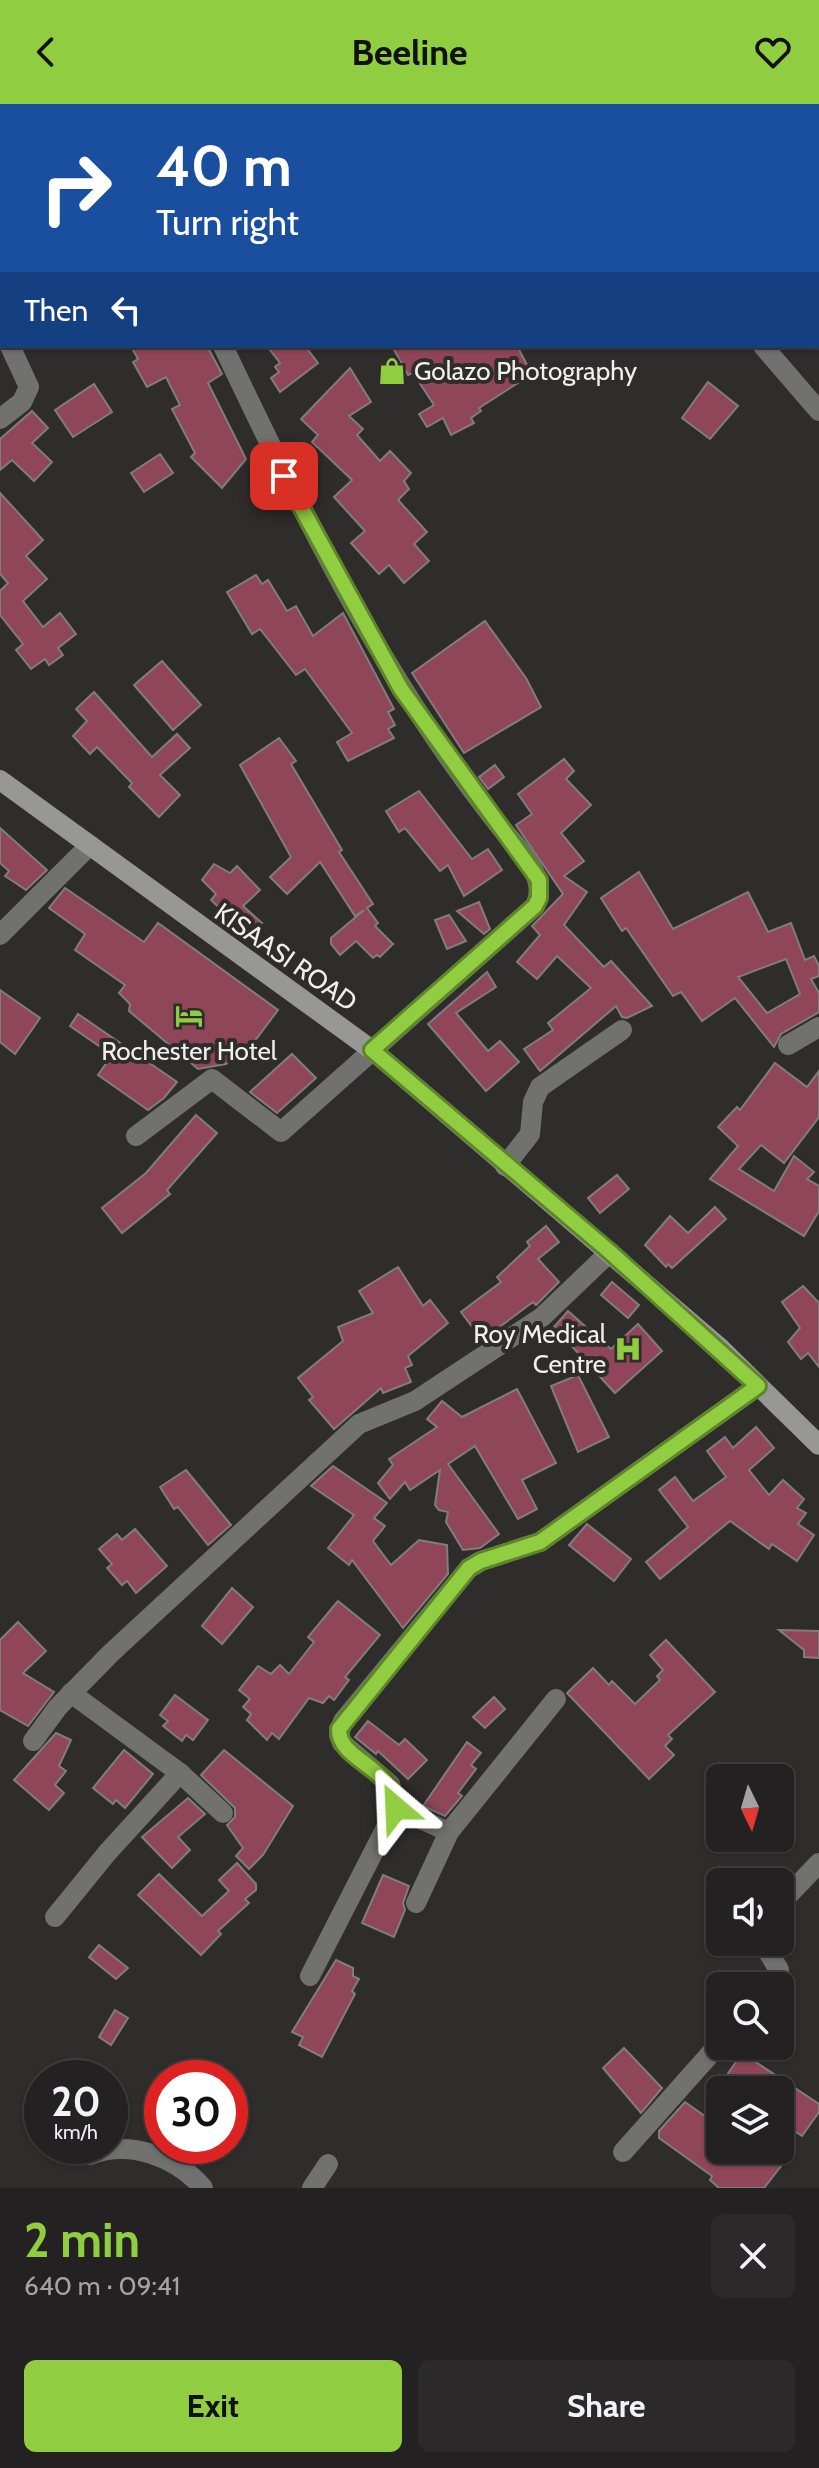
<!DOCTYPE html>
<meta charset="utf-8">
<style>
body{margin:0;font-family:Cabin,sans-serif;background:#2b292a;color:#f1f3f6;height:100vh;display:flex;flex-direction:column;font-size:30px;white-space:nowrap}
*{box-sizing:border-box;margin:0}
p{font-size:26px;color:#a3a3a5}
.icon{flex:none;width:44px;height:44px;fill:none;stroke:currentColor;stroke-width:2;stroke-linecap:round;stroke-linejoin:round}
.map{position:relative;height:2084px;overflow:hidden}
.sheet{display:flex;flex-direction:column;background:#232121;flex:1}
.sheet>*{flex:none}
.hud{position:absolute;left:0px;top:0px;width:820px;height:244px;box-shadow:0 2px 6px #0004,0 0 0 2px #403e3f;background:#1a4fa0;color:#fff;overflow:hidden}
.needle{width:52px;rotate:175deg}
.fabs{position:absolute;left:706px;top:1660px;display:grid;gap:16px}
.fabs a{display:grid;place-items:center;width:88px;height:88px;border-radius:12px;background:#232121;box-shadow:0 2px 6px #0004,0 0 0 2px #403e3f;font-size:40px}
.speed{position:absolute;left:24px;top:1956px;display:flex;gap:16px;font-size:40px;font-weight:700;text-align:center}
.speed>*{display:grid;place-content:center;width:104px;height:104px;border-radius:50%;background:#232121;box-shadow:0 2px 6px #0004,0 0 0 2px #403e3f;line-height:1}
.speed small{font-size:20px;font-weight:400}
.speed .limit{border:12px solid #d22;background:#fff;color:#111}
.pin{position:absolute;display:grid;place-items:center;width:68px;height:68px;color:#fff;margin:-34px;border-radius:16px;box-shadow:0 4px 12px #0006}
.me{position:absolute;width:88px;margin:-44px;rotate:334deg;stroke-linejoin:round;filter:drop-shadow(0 0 6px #0008)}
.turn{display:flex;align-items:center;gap:28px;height:168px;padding:0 24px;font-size:36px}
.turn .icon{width:104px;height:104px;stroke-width:2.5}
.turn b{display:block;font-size:56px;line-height:68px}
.then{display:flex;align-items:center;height:76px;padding:0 24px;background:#0003;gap:16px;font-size:30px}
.round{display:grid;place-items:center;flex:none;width:84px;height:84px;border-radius:12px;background:#2b292a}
.overview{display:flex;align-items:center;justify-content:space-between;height:136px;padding:0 24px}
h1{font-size:48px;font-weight:700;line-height:60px;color:#91cd40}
.primary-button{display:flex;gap:16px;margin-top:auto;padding:16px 24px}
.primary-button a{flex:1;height:92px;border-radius:12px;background:#91cd40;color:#111;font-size:32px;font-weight:700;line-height:92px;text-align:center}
.primary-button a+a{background:#2b292a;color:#f1f3f6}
header{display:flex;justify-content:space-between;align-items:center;height:104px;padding:0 24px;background:#91cd40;color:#111;font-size:36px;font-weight:700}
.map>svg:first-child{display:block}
.building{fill:#8f4659;stroke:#817c7d;stroke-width:2;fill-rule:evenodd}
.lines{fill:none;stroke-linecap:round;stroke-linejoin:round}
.minor{stroke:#717170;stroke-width:20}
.secondary{stroke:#979896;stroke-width:20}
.route-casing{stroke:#5e852a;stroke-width:20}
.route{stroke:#91cd40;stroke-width:14}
.labels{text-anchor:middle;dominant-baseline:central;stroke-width:8;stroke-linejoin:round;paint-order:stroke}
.poi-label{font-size:26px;fill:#f1efef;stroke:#2f2c2c;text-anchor:start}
.street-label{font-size:26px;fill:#f1efef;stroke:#2f2c2c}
</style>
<header><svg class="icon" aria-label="back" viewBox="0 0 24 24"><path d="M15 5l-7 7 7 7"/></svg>Beeline<svg class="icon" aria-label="heart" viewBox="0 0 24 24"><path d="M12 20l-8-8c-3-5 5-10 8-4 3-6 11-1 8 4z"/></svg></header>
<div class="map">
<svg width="819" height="2084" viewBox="0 0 819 2084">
<rect width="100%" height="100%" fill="#2f2c2c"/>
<g class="building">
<path d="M 131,242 L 207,242 L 222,270 L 208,279 L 246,355 L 222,384 L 191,353 L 195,349 L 172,305 L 180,301 L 166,273 L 147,283 L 133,258 L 138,255 Z"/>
<path d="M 267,242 L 305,242 L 318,259 L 280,288 L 271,274 L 279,268 L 275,263 L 280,259 Z"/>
<path d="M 392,242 L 517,242 L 532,270 L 479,304 L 481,307 L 471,314 L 474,319 L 451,331 L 443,314 L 427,323 L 419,310 L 434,301 L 413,269 L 408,271 Z"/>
<path d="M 350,264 L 371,298 L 349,312 L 363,325 L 357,331 L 380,357 L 390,347 L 411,369 L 404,377 L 409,385 L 398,396 L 427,428 L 414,440 L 429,457 L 404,479 L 389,461 L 379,470 L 351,439 L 365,427 L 334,393 L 352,376 L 312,338 L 318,331 L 301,315 Z"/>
<path d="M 708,278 L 738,302 L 710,335 L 682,314 Z"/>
<path d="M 94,280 L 112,308 L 73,333 L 55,306 Z"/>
<path d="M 32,307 L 48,324 L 32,339 L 52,358 L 34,377 L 12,356 L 0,366 L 0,335 Z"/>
<path d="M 160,350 L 173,369 L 144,388 L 131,369 Z"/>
<path d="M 0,389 L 43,436 L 26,452 L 47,475 L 23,497 L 43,523 L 60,509 L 76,530 L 58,544 L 63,551 L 49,561 L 45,555 L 31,565 L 16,546 L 23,540 L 0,511 L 0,487 L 8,479 L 0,470 Z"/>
<path d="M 256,471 L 262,480 L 268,476 L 287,507 L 296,502 L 313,532 L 343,509 L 394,605 L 388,608 L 395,621 L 388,625 L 394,634 L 348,657 L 337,638 L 352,629 L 305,565 L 296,571 L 260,525 L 252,530 L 227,488 Z"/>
<path d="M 485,517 L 526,574 L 541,603 L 464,649 L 412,569 Z"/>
<path d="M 162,557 L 201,601 L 173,626 L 134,581 Z"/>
<path d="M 94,588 L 152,653 L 177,630 L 190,644 L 160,671 L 180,691 L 159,713 L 129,683 L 132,679 L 97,643 L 90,650 L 73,632 L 87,617 L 76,605 Z"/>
<path d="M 279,634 L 296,657 L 291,660 L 342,746 L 339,748 L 373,800 L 367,804 L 378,819 L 375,822 L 393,840 L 380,853 L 377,851 L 373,854 L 356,837 L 340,851 L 331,840 L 331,834 L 364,806 L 355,812 L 320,758 L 287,790 L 270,773 L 291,753 L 240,661 Z"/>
<path d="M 564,655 L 574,667 L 566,675 L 591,701 L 561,729 L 584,757 L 564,772 L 587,788 L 564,821 L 604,863 L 611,857 L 652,902 L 627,914 L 622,913 L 616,902 L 540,967 L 524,945 L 553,926 L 548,919 L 591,884 L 557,852 L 537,875 L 517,858 L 540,831 L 532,822 L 563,790 L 516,721 L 532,710 L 518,690 Z"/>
<path d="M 495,661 L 504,673 L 488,685 L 479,673 Z"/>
<path d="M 419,687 L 472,755 L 488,745 L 502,766 L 464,792 L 448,761 L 440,767 L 405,724 L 399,728 L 386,707 Z"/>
<path d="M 0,724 L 47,766 L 26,786 L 5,772 L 9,767 L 0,759 Z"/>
<path d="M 214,760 L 230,769 L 237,762 L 260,786 L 243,802 L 262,819 L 250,833 L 211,796 L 216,790 L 202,776 Z"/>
<path d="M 639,768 L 673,825 L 748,788 L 768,828 L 791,819 L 805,856 L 814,852 L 819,862 L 819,872 L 811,875 L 819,889 L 819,908 L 781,930 L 774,943 L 735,894 L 702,917 L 681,888 L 673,892 L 626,824 L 622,827 L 601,794 ZM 786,855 L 800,890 L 767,909 L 738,873 Z"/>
<path d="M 65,784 L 144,838 L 158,819 L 278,906 L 257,934 L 226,960 L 198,965 L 129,907 L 130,900 L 119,889 L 125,881 L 75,846 L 85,830 L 49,804 Z"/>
<path d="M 479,798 L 490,825 L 484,830 L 457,807 Z"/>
<path d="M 449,811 L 466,837 L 447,845 L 435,816 Z"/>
<path d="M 487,868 L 496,883 L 456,909 L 488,947 L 500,937 L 519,958 L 486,987 L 428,920 Z"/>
<path d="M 0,886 L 40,914 L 15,950 L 0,938 Z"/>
<path d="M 78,910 L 177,978 L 164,994 L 148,1006 L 98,971 L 112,951 L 70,922 Z"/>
<path d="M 292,950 L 316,974 L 277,1009 L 250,988 Z"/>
<path d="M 775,959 L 807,983 L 819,967 L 819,1013 L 784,1059 L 761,1041 L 739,1065 L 774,1087 L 794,1052 L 814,1068 L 807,1075 L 819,1082 L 819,1107 L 804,1132 L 710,1075 L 738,1042 L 718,1023 L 737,1003 L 740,1006 Z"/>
<path d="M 196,1011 L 217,1029 L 167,1086 L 170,1090 L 122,1129 L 102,1104 L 146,1069 Z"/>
<path d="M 617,1071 L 629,1085 L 600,1109 L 588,1094 Z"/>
<path d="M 715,1103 L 726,1115 L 672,1164 L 668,1160 L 666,1163 L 645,1141 L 670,1112 L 688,1129 Z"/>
<path d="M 546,1122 L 559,1138 L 538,1155 L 559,1178 L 536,1201 L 533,1198 L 482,1236 L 461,1208 L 501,1178 L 497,1173 L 530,1142 L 527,1138 Z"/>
<path d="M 398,1163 L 423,1202 L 430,1196 L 448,1219 L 408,1252 L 412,1261 L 405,1264 L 411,1278 L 383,1289 L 381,1284 L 334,1325 L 309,1296 L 313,1293 L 298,1274 L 343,1237 L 338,1223 L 373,1209 L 359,1187 Z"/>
<path d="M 612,1178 L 639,1201 L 628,1214 L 601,1191 Z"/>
<path d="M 803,1182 L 819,1199 L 819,1263 L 808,1249 L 801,1255 L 788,1238 L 800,1224 L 782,1198 Z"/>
<path d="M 568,1207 L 611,1245 L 638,1220 L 662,1247 L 615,1289 L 554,1223 Z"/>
<path d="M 578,1271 L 609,1333 L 578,1348 L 551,1282 Z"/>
<path d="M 517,1285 L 556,1359 L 522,1376 L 537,1405 L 518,1415 L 475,1342 L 448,1360 L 499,1430 L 480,1444 L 463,1446 L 446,1418 L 448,1408 L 439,1406 L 435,1401 L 440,1366 L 410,1386 L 405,1378 L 390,1395 L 378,1379 L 393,1361 L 389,1355 L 437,1323 L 427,1315 L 442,1297 L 462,1313 Z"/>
<path d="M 756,1323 L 774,1344 L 749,1366 L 769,1391 L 783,1376 L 804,1395 L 797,1404 L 806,1409 L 798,1420 L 814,1431 L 797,1457 L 772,1440 L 769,1445 L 730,1417 L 660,1475 L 646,1458 L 688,1423 L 659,1386 L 675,1373 L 693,1397 L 726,1373 L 707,1347 L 725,1333 L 733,1344 Z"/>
<path d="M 333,1362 L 387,1399 L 374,1414 L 385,1422 L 373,1437 L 391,1461 L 419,1436 L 447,1441 L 448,1470 L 403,1524 L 352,1456 L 349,1461 L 328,1444 L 354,1411 L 311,1382 Z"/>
<path d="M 186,1366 L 231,1421 L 208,1441 L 178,1403 L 174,1405 L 160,1383 Z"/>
<path d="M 587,1420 L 631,1455 L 614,1477 L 569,1441 Z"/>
<path d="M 135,1425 L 167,1462 L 136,1489 L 127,1477 L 122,1481 L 107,1464 L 112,1460 L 99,1445 L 117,1430 L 122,1436 Z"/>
<path d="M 232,1484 L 253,1503 L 222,1540 L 202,1522 Z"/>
<path d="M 338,1497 L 380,1531 L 345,1573 L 349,1576 L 334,1596 L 329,1592 L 323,1599 L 309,1594 L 279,1635 L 272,1629 L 267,1636 L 247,1616 L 251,1610 L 243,1603 L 250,1595 L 239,1586 L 258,1562 L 271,1570 L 280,1561 L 289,1570 L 314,1538 L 308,1533 Z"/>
<path d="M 18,1518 L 46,1547 L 23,1569 L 54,1588 L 28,1622 L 0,1606 L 0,1536 Z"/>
<path d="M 779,1526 L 819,1527 L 819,1554 L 804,1553 L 804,1546 Z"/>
<path d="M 666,1536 L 715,1588 L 668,1631 L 672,1635 L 665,1642 L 674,1651 L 649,1675 L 567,1589 L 593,1564 L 609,1581 L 612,1577 L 635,1600 L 660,1576 L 657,1572 L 663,1566 L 650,1551 Z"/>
<path d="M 175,1591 L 208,1616 L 193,1636 L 186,1631 L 182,1637 L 163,1622 L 168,1617 L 160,1611 Z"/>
<path d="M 494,1593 L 505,1605 L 485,1624 L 473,1613 Z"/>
<path d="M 368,1617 L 399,1641 L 405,1635 L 427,1656 L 408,1675 L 378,1647 L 376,1650 L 355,1633 Z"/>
<path d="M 56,1629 L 71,1636 L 59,1662 L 66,1667 L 55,1681 L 64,1689 L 49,1706 L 14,1676 Z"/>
<path d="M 467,1638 L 481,1649 L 471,1661 L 476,1665 L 458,1689 L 462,1692 L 445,1712 L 423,1702 Z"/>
<path d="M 124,1646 L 153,1670 L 125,1704 L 116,1696 L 113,1700 L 93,1684 Z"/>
<path d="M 224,1646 L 293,1702 L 263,1751 L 249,1765 L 236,1752 L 243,1744 L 227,1721 L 235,1713 L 235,1704 L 201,1671 Z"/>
<path d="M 188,1694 L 205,1710 L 178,1733 L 190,1746 L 172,1764 L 142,1733 Z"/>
<path d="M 237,1759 L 256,1780 L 256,1786 L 245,1795 L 249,1799 L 218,1827 L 221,1830 L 201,1851 L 138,1791 L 159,1770 L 202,1812 L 229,1787 L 219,1776 Z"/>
<path d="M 383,1771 L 409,1782 L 403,1799 L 405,1806 L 394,1833 L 362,1819 Z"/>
<path d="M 99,1841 L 128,1864 L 116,1875 L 89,1853 Z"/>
<path d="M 336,1856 L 353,1864 L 353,1872 L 359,1875 L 352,1887 L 355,1890 L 322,1953 L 299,1941 L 303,1933 L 292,1928 Z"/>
<path d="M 115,1906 L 128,1914 L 111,1941 L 99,1933 Z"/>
<path d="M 624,1944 L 662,1984 L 641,2009 L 603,1964 Z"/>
<path d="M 742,1949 L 819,2000 L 819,2008 L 802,2032 L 787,2022 L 789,2014 L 780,2008 L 780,1986 L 735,1983 L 738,1979 L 727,1971 Z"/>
<path d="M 685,1998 L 716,2020 L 707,2033 L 720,2046 L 751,2059 L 763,2046 L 771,2046 L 785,2057 L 764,2084 L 719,2084 L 710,2076 L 712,2072 L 659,2034 L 659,2027 Z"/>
</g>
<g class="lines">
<g class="minor">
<path d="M 571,0 L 573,2"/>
<path d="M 494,2 L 496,0"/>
<path d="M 607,2 L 612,0"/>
<path d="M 0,223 L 2,227"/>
<path d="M 763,242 L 819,307"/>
<path d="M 0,315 L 22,298 L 29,283 L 10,242"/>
<path d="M 0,831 L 90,741"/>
<path d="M 788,941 L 819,923"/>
<path d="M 136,1032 L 212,975 L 281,1028 L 535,802 C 551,771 512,739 494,715 C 381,571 301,407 223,242"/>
<path d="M 505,1062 L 530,1030 L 533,998 L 540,983 L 622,926"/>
<path d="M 71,1589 L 180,1669 L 223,1709"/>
<path d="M 33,1637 L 58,1603 L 111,1549 L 359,1320 L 415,1297 L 542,1213 L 610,1148"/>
<path d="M 396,1704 L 449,1728"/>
<path d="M 416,1799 L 449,1728 L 556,1595"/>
<path d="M 780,1800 L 819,1759"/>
<path d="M 55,1813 L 107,1749 L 180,1669"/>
<path d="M 762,1838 L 779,1866 L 778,1882"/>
<path d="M 310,1872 L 396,1704 L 390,1680 L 342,1639 L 339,1631 L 343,1617 L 469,1464 L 481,1457 L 540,1438 L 758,1282"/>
<path d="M 623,2048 L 720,1939"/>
<path d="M 90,2051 C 129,2035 177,2053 203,2084"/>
<path d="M 312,2084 L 328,2060"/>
</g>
<path class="secondary" d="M 0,676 L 372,946 L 718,1242 L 819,1341"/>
</g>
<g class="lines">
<g class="route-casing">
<path id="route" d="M 284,372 L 401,585 L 539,776 L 539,794 L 535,802 L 372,946 L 610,1148 L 758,1282 L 540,1438 L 481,1457 L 469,1464 L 339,1625 C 338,1657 395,1663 396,1704"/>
</g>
<use href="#route" class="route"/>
</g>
<defs>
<g id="shop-bare" transform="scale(2.16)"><path d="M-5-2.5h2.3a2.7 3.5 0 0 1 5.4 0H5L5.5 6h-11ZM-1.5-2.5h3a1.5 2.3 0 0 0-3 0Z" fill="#91cd40" stroke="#2f2c2c" stroke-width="2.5" paint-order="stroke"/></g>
<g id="hotel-bare" transform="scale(2.16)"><path d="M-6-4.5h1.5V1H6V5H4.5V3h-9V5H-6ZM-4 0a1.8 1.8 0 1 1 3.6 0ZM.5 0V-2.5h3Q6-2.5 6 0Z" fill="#91cd40" stroke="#2f2c2c" stroke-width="2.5" paint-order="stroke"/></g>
<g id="hospital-bare" transform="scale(2.16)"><path d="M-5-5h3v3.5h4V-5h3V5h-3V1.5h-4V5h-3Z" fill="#91cd40" stroke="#2f2c2c" stroke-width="2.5" paint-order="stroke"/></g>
</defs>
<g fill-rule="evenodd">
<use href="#shop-bare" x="392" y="267"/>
<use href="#hotel-bare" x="189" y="912"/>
<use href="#hospital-bare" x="628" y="1245"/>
</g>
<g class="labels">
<g class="poi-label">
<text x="414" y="267">Golazo Photography</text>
<text x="189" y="947" text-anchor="middle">Rochester Hotel</text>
<text x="606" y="1230" text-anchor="end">Roy Medical<tspan x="606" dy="30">Centre</tspan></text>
</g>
<g class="street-label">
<text transform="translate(286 853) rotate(35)">KISAASI ROAD</text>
</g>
</g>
</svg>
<div class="fabs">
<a><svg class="needle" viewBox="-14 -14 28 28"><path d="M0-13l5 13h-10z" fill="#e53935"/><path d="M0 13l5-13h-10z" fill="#a3a3a5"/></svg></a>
<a><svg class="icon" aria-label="sound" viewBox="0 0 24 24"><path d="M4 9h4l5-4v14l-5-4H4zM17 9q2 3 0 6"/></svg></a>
<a><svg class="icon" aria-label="search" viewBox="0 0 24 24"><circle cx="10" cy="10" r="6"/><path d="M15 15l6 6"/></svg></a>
<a><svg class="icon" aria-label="layers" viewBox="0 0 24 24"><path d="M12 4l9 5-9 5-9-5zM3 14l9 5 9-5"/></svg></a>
</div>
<div class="speed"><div>20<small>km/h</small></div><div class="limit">30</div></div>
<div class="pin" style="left:284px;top:372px;background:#d93025"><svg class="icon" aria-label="arrive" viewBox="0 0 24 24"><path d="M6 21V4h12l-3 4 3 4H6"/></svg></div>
<svg class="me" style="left:396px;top:1704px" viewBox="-20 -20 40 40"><path d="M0-17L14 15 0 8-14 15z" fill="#91cd40" stroke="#fff" stroke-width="4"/></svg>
<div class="hud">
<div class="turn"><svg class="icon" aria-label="right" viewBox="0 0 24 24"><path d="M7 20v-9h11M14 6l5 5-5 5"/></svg><div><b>40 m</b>Turn right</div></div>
<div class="then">Then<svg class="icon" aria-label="left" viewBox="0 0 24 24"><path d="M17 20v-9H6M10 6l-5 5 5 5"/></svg></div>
</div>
</div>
<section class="sheet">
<div class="overview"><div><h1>2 min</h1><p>640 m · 09:41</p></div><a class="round"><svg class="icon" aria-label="close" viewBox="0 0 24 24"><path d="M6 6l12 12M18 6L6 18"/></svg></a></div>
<div class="primary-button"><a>Exit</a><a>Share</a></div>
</section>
